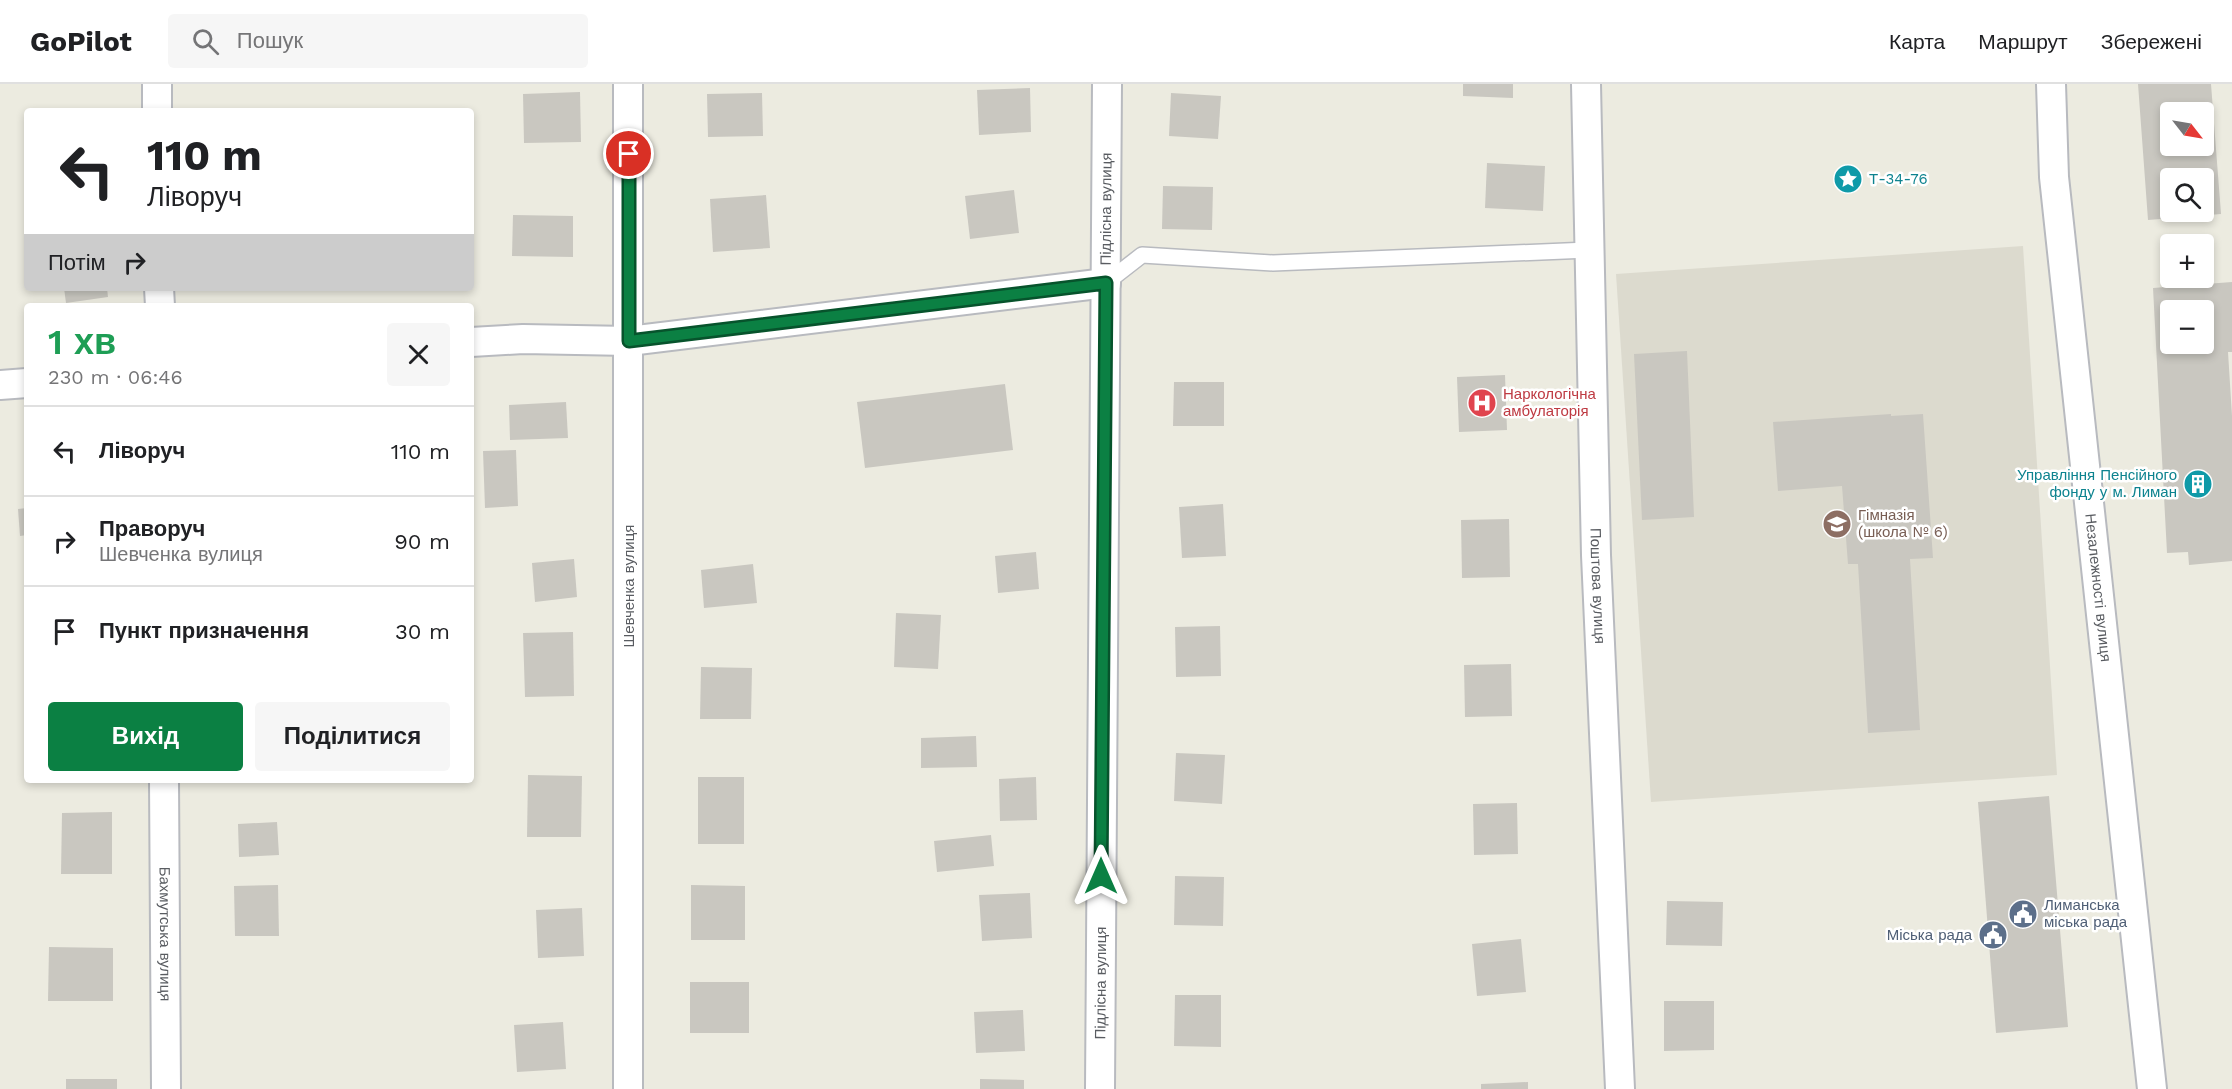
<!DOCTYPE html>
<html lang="uk">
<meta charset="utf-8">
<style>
body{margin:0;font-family:"Work Sans",sans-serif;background:#f6f6f6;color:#202124;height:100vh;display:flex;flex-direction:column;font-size:22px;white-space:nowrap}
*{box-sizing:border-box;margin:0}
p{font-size:20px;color:#757577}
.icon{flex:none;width:33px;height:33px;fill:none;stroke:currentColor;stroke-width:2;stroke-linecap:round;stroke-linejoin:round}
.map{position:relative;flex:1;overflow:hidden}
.panel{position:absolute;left:24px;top:219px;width:450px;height:480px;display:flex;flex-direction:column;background:#fff;border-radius:6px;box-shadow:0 3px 9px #0003}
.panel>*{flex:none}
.hud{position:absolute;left:24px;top:24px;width:450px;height:183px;border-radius:6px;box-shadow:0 3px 9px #0003;background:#fff;color:#202124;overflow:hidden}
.needle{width:39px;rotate:121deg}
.tools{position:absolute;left:2160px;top:18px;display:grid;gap:12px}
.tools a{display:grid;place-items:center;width:54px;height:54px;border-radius:6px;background:#fff;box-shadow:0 3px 9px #0003;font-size:30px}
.pin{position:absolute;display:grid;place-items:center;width:51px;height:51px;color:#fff;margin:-26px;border:3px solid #fff;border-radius:50%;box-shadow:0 2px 6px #0007}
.me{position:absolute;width:66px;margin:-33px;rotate:0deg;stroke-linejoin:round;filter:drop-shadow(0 0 4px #0008)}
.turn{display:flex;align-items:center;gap:21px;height:126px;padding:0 24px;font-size:27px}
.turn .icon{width:78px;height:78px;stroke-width:2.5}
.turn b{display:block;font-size:42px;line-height:51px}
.then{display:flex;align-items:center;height:57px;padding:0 24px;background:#0003;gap:12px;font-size:22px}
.round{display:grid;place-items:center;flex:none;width:63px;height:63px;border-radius:6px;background:#f6f6f6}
.headline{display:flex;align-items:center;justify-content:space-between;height:102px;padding:0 24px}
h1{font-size:36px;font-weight:600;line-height:45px;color:#1e9e55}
.action{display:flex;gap:12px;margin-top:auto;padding:12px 24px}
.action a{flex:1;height:69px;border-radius:6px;background:#0b8043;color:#fff;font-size:24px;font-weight:600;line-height:69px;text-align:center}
.action a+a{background:#f6f6f6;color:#202124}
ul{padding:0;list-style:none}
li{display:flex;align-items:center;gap:18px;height:90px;padding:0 24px;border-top:2px solid #e0e0e0}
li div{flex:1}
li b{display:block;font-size:22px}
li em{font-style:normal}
header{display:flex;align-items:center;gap:36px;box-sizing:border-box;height:84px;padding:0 30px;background:#fff;border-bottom:2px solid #e0e0e0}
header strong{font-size:28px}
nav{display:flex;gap:33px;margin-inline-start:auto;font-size:21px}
.search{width:420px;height:54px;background:#f6f6f6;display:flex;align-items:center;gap:15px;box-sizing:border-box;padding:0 21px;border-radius:6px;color:#757577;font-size:22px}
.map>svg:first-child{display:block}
.education{fill:#dcdace}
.building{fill:#c9c7c0;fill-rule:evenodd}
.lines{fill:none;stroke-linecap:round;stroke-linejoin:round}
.lane-casing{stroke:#b8babf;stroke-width:18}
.street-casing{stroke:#b8babf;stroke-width:32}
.lane{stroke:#fff;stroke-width:15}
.street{stroke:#fff;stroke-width:28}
.route-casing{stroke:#07532c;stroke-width:15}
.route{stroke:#0b8043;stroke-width:10}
.labels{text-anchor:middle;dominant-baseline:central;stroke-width:5;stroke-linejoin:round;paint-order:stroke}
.culture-label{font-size:15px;fill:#0d838f;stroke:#fff;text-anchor:start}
.street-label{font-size:15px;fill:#595c61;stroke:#fff}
.health-label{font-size:15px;fill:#be3a42;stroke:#fff;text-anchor:start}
.education-label{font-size:15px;fill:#785e54;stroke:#fff;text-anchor:start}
.service-label{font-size:15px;fill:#4e5e75;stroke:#fff;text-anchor:start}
</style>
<header>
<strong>GoPilot</strong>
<div class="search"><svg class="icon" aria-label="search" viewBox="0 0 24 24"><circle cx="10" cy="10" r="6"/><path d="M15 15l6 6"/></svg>Пошук</div>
<nav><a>Карта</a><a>Маршрут</a><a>Збережені</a></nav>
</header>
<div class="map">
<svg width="2232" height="1005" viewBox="0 0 2232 1005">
<rect width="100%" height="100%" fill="#ecebe0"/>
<path class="education" d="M 2023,162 L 2057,691 L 1651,718 L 1616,190 Z"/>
<g class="building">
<path d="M 1463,0 L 1513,0 L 1513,14 L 1463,12 Z"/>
<path d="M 2138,0 L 2211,0 L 2221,130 L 2148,136 ZM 2170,28 L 2204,28 L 2204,62 L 2170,62 ZM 2170,94 L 2204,94 L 2204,128 L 2170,128 Z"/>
<path d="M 1030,4 L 1031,48 L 979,51 L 977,6 Z"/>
<path d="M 580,8 L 581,58 L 524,59 L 523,10 Z"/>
<path d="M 762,9 L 763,52 L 708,53 L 707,10 Z"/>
<path d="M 1171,9 L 1221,12 L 1218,55 L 1169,52 Z"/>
<path d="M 1487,79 L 1545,82 L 1543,127 L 1485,124 Z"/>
<path d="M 1163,102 L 1213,103 L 1212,146 L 1162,145 Z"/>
<path d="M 1014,106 L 1019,149 L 970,155 L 965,112 Z"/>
<path d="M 766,111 L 770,164 L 713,168 L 710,115 Z"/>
<path d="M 513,131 L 573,132 L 573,173 L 512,172 Z"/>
<path d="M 2232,198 L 2232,268 L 2228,268 L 2232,332 L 2232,477 L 2189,481 L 2188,468 L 2167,469 L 2153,204 ZM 2170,226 L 2204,226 L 2204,260 L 2170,260 Z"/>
<path d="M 64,204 L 107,204 L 108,213 L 66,219 Z"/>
<path d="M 1687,267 L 1694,433 L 1642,436 L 1634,270 Z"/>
<path d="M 1505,291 L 1507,346 L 1459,348 L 1457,293 Z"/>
<path d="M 1174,298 L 1224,298 L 1224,342 L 1173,342 Z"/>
<path d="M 1005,300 L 1013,366 L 865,384 L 857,318 Z"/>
<path d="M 566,318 L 568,354 L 510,356 L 509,321 Z"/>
<path d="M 1891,330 L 1891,332 L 1923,330 L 1933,474 L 1910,475 L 1920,646 L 1868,649 L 1858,480 L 1848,480 L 1842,402 L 1778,407 L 1773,338 Z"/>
<path d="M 516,366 L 518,422 L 485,424 L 483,367 Z"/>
<path d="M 1223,420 L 1226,472 L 1182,474 L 1179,423 Z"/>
<path d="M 27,424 L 27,451 L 20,452 L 18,425 Z"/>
<path d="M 1509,435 L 1510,493 L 1462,494 L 1461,436 Z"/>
<path d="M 1036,468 L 1039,505 L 998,509 L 995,472 Z"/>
<path d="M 574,475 L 577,513 L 535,518 L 532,479 Z"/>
<path d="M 753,480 L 757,519 L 704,524 L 701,486 Z"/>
<path d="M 896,529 L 941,531 L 938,585 L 894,583 Z"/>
<path d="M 1220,542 L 1221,592 L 1176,593 L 1175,543 Z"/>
<path d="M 573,548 L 574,612 L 525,613 L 523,549 Z"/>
<path d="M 1511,580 L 1512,632 L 1465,633 L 1464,581 Z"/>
<path d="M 701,583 L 752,584 L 751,635 L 700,635 Z"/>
<path d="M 976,652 L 977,683 L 921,684 L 921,654 Z"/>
<path d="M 1176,669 L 1225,671 L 1222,720 L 1174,717 Z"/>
<path d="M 528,691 L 582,692 L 581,753 L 527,753 Z"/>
<rect x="698" y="693" width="46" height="67"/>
<path d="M 1036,693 L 1037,736 L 1000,737 L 999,695 Z"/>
<path d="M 2049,712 L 2068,943 L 1996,949 L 1978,718 Z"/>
<path d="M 1517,719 L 1518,770 L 1474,771 L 1473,720 Z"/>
<path d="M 112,728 L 112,790 L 61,790 L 62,729 Z"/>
<path d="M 277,738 L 279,771 L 239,773 L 238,740 Z"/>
<path d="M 991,751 L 994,782 L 937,788 L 934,757 Z"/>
<path d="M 1175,792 L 1224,793 L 1223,842 L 1174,841 Z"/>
<path d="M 278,801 L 279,852 L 235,852 L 234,802 Z"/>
<path d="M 691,801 L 745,802 L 745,856 L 691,856 Z"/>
<path d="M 1030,809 L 1032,854 L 982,857 L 979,811 Z"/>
<path d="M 1667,817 L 1723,818 L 1722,862 L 1666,861 Z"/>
<path d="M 582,824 L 584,872 L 538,874 L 536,826 Z"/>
<path d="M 1521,855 L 1526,908 L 1477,912 L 1472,860 Z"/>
<path d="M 49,863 L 113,864 L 113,917 L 48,917 Z"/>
<rect x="690" y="898" width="59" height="51"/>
<path d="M 1175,911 L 1221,911 L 1221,963 L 1174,962 Z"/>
<path d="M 1664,917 L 1714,917 L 1714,966 L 1664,967 Z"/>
<path d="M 1023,926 L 1025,967 L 976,969 L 974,928 Z"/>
<path d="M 563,938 L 566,985 L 517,988 L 514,941 Z"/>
<rect x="66" y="995" width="51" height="10"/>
<path d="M 980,995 L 1024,996 L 1024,1005 L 980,1005 Z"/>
<path d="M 1528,998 L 1528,1005 L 1481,1005 L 1481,1000 Z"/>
</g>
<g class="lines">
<g class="lane-casing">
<path id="lane" d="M 1106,199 L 1142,171 L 1273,179 L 1588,166"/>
</g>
<g class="street-casing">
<g id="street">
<path d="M 157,0 L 157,27"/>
<path id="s1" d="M 1586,0 L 1596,471 L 1620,1005"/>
<path id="s2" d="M 2051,0 L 2054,93 L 2152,1005"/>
<path d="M 159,204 L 160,222"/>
<path d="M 471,258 L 523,255 L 629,257 L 1106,199"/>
<path d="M 0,301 L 27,299"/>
<path id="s3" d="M 164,696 L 166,1005"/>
<path d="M 628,1005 L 628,0"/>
<path id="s4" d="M 1100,1005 L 1107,0"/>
</g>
</g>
<use href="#lane" class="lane"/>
<use href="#street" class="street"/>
</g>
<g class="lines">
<g class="route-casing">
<path id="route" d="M 629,70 L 629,257 L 1106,199 L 1101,792"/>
</g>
<use href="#route" class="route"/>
</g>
<defs>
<g id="sight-disc" transform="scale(1.5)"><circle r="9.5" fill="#0f9aa8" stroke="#fff"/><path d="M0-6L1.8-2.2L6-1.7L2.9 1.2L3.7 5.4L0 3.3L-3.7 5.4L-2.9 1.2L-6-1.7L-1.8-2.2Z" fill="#fff"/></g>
<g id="hospital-disc" transform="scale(1.5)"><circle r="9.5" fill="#e0444e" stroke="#fff"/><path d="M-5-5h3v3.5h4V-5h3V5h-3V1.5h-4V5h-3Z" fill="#fff"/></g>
<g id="building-disc" transform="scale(1.5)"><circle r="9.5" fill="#0f9aa8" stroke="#fff"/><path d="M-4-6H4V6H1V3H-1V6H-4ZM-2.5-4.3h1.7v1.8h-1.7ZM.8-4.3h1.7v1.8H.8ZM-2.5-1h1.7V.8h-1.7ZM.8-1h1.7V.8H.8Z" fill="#fff"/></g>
<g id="school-disc" transform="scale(1.5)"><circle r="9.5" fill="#8d6e63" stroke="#fff"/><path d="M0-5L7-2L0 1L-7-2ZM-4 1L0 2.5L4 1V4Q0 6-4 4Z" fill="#fff"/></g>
<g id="civic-disc" transform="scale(1.5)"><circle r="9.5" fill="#5c6f8a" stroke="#fff"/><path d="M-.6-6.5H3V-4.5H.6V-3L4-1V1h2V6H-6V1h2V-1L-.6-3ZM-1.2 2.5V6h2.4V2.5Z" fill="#fff"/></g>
</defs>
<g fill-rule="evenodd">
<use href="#sight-disc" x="1848" y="95"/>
<use href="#hospital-disc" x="1482" y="319"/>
<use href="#building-disc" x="2198" y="400"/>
<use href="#school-disc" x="1837" y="440"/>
<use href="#civic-disc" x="2023" y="830"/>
<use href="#civic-disc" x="1993" y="851"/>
</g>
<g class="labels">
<g class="culture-label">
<text x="1869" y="95">Т-34-76</text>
<text x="2177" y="391" text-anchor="end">Управління Пенсійного<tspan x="2177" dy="17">фонду у м. Лиман</tspan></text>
</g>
<g class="street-label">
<text stroke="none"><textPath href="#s4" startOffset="880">Підлісна вулиця</textPath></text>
<text transform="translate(629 502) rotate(-90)">Шевченка вулиця</text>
<text stroke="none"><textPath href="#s1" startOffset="502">Поштова вулиця</textPath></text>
<text stroke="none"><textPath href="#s2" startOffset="506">Незалежності вулиця</textPath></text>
<text stroke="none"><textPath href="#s3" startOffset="154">Бахмутська вулиця</textPath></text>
<text stroke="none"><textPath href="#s4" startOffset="106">Підлісна вулиця</textPath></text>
</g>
<g class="health-label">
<text x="1503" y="310">Наркологічна<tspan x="1503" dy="17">амбулаторія</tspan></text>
</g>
<g class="education-label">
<text x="1858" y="431">Гімназія<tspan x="1858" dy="17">(школа № 6)</tspan></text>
</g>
<g class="service-label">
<text x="2044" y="821">Лиманська<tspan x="2044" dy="17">міська рада</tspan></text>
<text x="1972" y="851" text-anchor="end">Міська рада</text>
</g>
</g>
</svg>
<div class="tools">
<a><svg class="needle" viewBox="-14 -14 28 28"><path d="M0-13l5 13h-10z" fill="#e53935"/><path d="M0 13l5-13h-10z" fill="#757577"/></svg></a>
<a><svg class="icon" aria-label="search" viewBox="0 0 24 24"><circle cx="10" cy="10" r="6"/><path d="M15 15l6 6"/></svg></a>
<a>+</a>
<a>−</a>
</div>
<div class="pin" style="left:629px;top:70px;background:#d93025"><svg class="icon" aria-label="arrive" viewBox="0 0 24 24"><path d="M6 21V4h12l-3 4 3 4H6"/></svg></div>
<svg class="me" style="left:1101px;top:792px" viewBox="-20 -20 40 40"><path d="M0-17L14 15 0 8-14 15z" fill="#0b8043" stroke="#fff" stroke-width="4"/></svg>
<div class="hud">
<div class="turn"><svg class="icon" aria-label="left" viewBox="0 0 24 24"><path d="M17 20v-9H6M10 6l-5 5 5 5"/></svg><div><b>110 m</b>Ліворуч</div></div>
<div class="then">Потім<svg class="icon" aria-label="right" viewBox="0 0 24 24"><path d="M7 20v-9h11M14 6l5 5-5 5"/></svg></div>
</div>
<section class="panel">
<div class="headline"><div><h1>1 хв</h1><p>230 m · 06:46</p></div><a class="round"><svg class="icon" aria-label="close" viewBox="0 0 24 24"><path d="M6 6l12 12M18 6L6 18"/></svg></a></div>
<ul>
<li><svg class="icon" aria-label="left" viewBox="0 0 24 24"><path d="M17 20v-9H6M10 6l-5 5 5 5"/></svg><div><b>Ліворуч</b></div><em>110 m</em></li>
<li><svg class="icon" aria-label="right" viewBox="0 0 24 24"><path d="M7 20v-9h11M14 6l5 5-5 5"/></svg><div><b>Праворуч</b><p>Шевченка вулиця</p></div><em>90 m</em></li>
<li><svg class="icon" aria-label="arrive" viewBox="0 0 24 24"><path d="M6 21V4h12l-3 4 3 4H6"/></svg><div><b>Пункт призначення</b></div><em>30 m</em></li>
</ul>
<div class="action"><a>Вихід</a><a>Поділитися</a></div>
</section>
</div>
